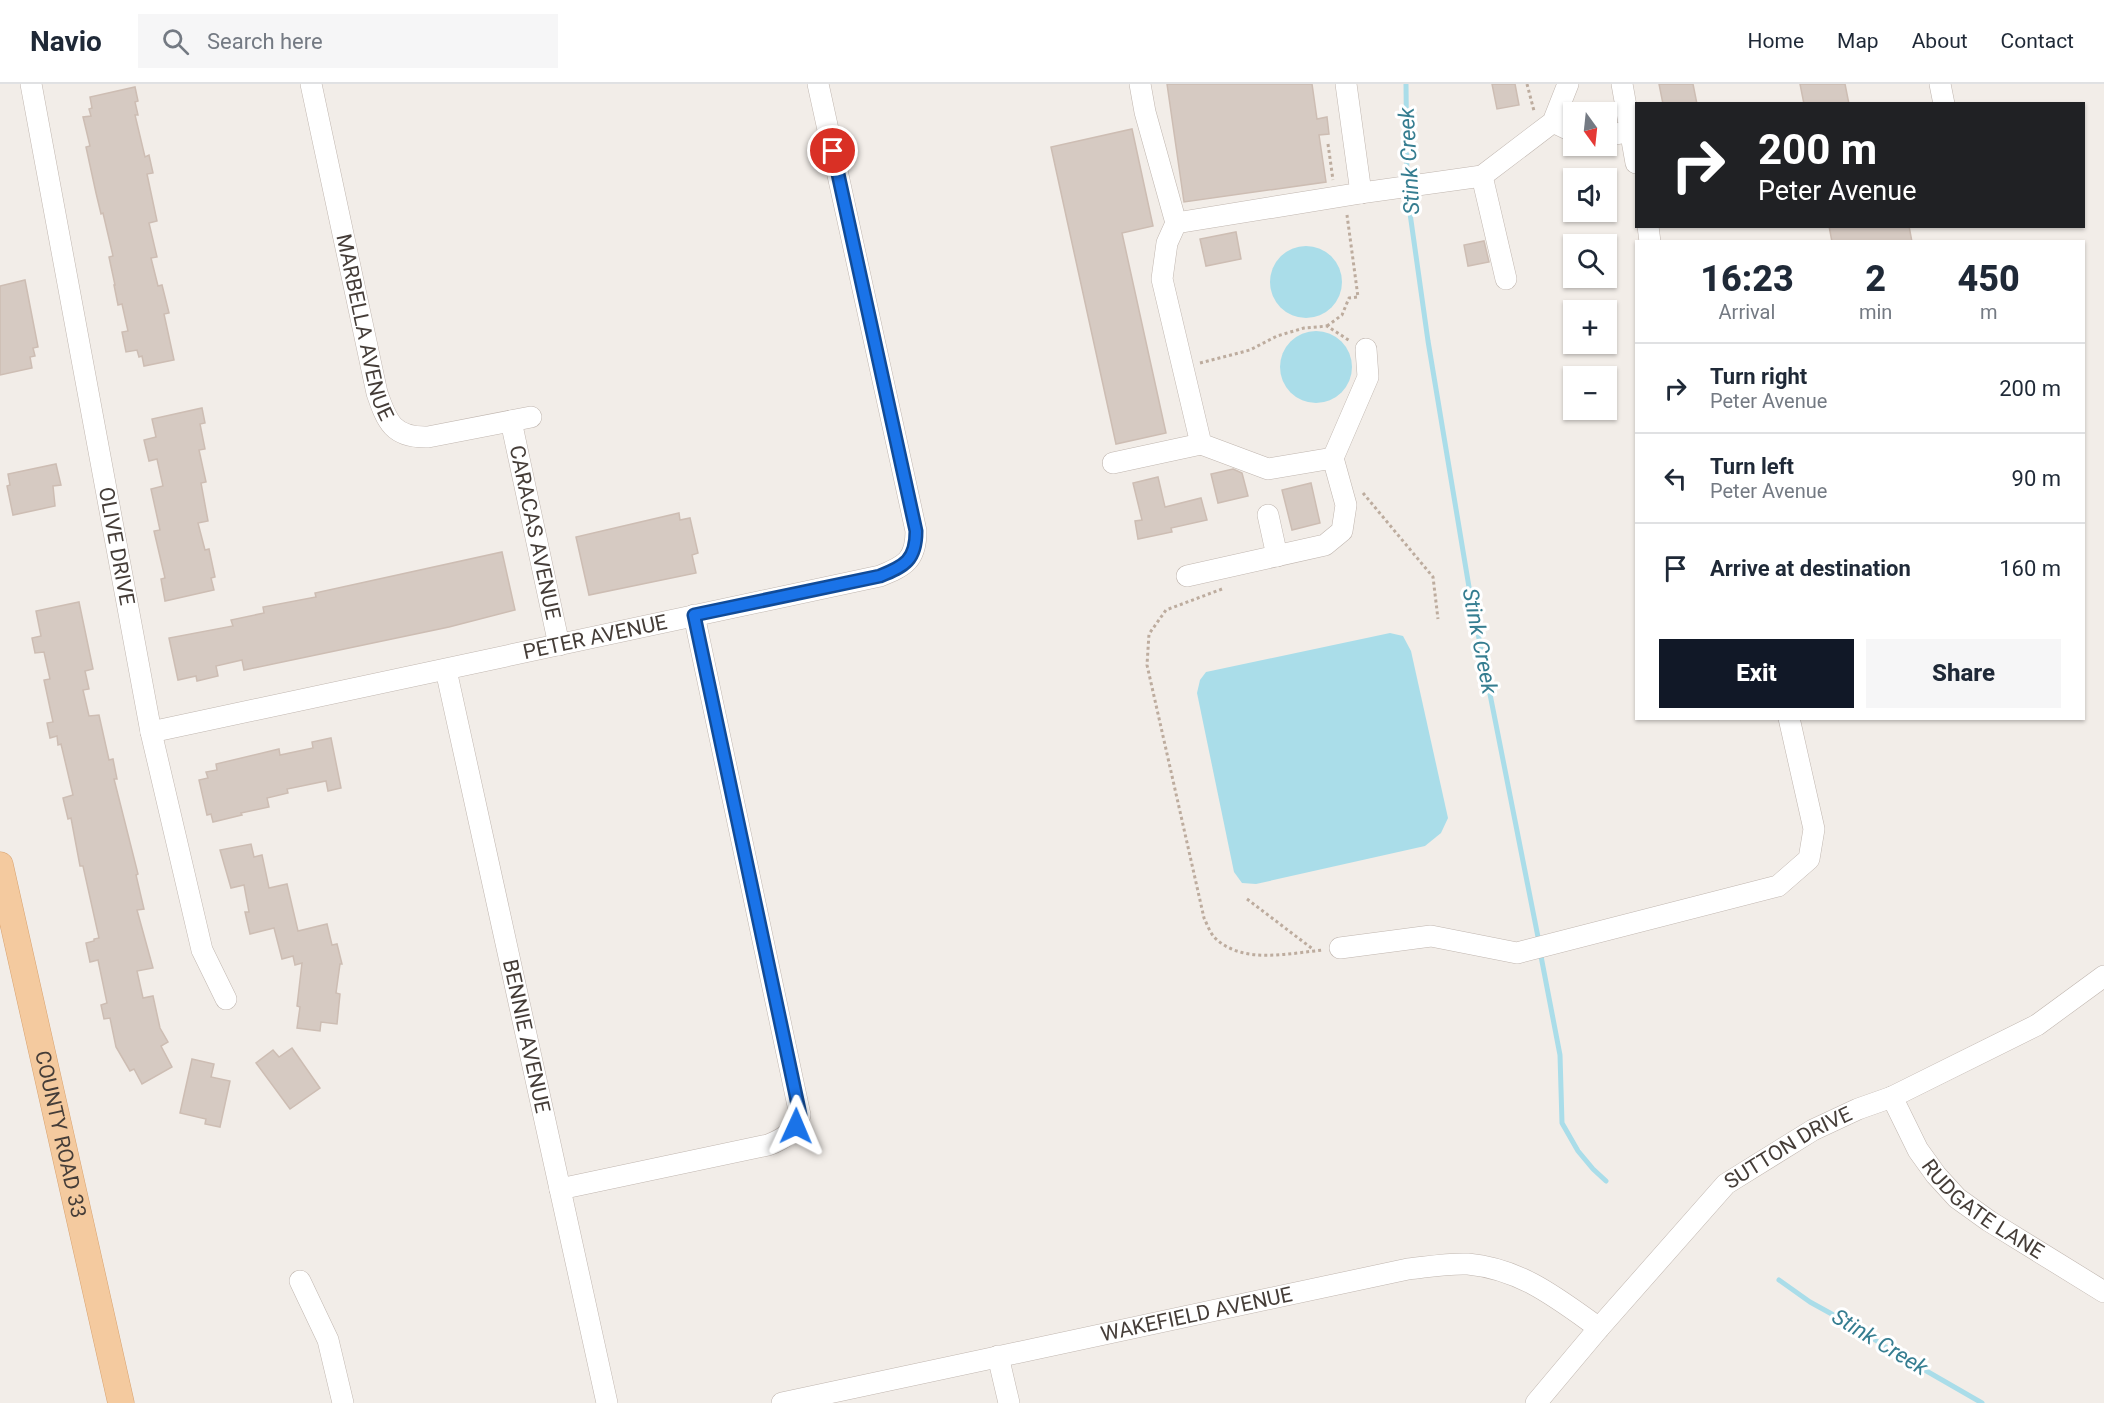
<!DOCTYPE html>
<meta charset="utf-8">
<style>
body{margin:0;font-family:Roboto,sans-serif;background:#f6f6f7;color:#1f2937;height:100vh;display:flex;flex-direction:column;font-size:22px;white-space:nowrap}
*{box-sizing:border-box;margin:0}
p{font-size:20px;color:#747a83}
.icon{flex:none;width:33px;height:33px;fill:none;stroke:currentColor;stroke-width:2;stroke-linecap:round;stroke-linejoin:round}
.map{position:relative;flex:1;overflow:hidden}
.panel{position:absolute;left:1635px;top:156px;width:450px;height:480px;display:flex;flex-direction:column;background:#fff;border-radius:0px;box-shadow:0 2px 4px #0004}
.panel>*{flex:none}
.top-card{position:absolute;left:1635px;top:18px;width:450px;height:126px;border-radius:0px;box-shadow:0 2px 4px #0004;background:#202124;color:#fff;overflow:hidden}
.needle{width:39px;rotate:165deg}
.tools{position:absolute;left:1563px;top:18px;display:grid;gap:12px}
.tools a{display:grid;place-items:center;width:54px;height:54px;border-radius:0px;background:#fff;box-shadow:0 2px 4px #0004;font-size:30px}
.pin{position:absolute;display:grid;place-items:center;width:51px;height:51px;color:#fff;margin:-26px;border:3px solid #fff;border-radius:50%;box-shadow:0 2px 6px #0007}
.me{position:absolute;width:66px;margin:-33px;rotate:1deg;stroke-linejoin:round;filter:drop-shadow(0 0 4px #0008)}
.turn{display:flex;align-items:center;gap:21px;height:126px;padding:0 24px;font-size:27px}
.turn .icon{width:78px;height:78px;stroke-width:2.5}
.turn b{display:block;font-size:42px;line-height:51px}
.eta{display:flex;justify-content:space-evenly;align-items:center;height:102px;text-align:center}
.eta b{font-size:36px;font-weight:800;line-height:42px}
.button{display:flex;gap:12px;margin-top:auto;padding:12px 24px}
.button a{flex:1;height:69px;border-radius:0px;background:#111827;color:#fff;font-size:24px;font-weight:800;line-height:69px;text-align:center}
.button a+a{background:#f6f6f7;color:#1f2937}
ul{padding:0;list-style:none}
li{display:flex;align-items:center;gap:18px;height:90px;padding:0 24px;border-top:2px solid #e0e1e3}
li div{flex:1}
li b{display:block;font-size:22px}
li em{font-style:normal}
header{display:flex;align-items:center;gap:36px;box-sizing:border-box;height:84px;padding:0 30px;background:#fff;border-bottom:2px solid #e0e1e3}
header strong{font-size:28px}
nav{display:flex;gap:33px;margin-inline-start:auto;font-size:21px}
.search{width:420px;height:54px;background:#f6f6f7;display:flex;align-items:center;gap:15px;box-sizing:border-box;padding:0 21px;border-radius:0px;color:#747a83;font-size:22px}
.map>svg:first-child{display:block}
.water{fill:#aadde9}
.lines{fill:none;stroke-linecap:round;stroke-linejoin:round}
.stream{stroke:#aadde9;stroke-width:5}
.building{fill:#d6cac2;stroke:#cdbdb3;stroke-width:1.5}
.minor-casing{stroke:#c0b6af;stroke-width:22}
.major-casing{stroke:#d8a371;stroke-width:27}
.path{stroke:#bdac9e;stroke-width:3;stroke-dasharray:3 3;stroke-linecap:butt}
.minor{stroke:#fff;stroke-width:21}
.major{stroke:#f4ca9f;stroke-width:26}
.route-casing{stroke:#114b97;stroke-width:15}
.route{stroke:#1a73e8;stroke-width:10}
.labels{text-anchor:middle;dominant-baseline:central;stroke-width:6;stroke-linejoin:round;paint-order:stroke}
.street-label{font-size:21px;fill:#453d38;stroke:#fff}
.water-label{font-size:22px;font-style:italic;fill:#357d90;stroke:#fff}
</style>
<header>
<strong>Navio</strong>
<div class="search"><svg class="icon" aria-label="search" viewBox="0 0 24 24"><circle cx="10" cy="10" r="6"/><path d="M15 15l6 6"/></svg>Search here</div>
<nav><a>Home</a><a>Map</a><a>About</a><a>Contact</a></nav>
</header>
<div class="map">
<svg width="2104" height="1319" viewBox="0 0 2104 1319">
<rect width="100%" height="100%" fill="#f2ede8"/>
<g class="water">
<circle cx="1306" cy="198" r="36"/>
<circle cx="1316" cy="283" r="36"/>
<path d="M 1390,549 L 1403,552 L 1411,567 L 1448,734 L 1441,749 L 1425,762 L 1256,800 L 1242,799 L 1234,788 L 1197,609 L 1200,596 L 1206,588 Z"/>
</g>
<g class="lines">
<g class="stream">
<path d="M 1406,0 L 1407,98"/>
<path d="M 1407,108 L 1428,257 L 1470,509 L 1539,858"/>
<path d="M 1540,867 L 1560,971 L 1562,1039 L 1578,1067 L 1593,1085 L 1606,1097"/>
<path d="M 1779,1196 L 1810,1218 L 1859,1245 L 1890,1266 L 1982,1319"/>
</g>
</g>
<g class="building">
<path d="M 1167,0 L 1312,0 L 1317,35 L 1327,33 L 1329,50 L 1319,51 L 1326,98 L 1184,118 Z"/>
<path d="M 1492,0 L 1515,0 L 1519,21 L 1497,25 Z"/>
<path d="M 1659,0 L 1693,0 L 1697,20 L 1663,20 Z"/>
<path d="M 1800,0 L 1845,0 L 1849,20 L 1804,20 Z"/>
<path d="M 135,3 L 138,17 L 135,18 L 138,31 L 135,31 L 145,73 L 149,71 L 153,89 L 147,90 L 157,137 L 149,139 L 157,173 L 151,174 L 158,202 L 162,201 L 169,229 L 164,230 L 174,276 L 144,282 L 142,272 L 139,273 L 137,266 L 126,268 L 122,248 L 128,247 L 122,220 L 118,221 L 114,201 L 115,201 L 109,173 L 113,172 L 103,129 L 101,130 L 96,109 L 86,63 L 90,62 L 83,33 L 91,32 L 89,25 L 92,24 L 90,13 Z"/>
<path d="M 1132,45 L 1153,142 L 1122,149 L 1166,349 L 1116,360 L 1051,63 Z"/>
<path d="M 1829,142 L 1909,142 L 1912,158 L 1832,158 Z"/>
<path d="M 1236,148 L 1241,175 L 1206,182 L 1200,155 Z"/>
<path d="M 1484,157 L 1489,178 L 1468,182 L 1464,161 Z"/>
<path d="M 25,196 L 38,263 L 33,264 L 35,272 L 30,273 L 32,284 L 0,291 L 0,202 Z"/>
<path d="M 202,324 L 205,339 L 200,340 L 205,365 L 199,366 L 206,398 L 201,399 L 208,437 L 198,439 L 205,466 L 209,465 L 215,493 L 211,494 L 214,506 L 165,517 L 161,495 L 165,494 L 154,447 L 160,446 L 151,405 L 163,402 L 157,375 L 149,377 L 144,356 L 156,353 L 152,335 Z"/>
<path d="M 56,380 L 61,401 L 53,402 L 55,422 L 13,431 L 7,402 L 10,401 L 8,390 Z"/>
<path d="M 1233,385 L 1242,389 L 1248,412 L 1218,419 L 1211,390 Z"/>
<path d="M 1158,393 L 1165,423 L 1201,414 L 1207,436 L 1171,444 L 1172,448 L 1138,455 L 1135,437 L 1142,436 L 1133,399 Z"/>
<path d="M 1311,399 L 1320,439 L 1292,446 L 1282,406 Z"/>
<path d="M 679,429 L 680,436 L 690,434 L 698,469 L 692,471 L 696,489 L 589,511 L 576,453 Z"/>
<path d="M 502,468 L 515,526 L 449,543 L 244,586 L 242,576 L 216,582 L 218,592 L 197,597 L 196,592 L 178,596 L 169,554 L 233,542 L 231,536 L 264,529 L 263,523 L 316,513 L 315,509 Z"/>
<path d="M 79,518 L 93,585 L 85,587 L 89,605 L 83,606 L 89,632 L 99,631 L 109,676 L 113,675 L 117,695 L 114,695 L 138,790 L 136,791 L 144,825 L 137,826 L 153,884 L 137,887 L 143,914 L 153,912 L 160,944 L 168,958 L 161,962 L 172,983 L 142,1000 L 134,985 L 130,987 L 116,963 L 110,934 L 104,935 L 101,921 L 107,919 L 98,876 L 90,878 L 86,859 L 94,857 L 94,855 L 99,854 L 83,782 L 80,782 L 71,734 L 68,735 L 63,714 L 73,711 L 61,660 L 58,661 L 57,652 L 50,654 L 47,639 L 53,638 L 44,596 L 50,595 L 44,568 L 35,569 L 32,554 L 41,552 L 36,527 Z"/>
<path d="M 331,654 L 341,704 L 328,707 L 326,697 L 287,705 L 288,709 L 267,714 L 269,723 L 241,729 L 242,731 L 213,738 L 211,730 L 207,731 L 199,696 L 208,694 L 206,688 L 217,686 L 216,680 L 279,665 L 280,671 L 313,664 L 312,658 Z"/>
<path d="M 251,760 L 254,773 L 262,771 L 269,804 L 287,800 L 298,847 L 327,840 L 332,861 L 337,860 L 342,880 L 340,880 L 336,909 L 340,910 L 337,940 L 321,938 L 320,947 L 297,944 L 300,923 L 297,922 L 302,879 L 295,881 L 293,872 L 282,875 L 274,844 L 250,850 L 245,828 L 249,828 L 244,801 L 231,804 L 220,766 Z"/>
<path d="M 292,964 L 320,1004 L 290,1025 L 256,979 L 273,966 L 279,973 Z"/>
<path d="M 192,975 L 214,980 L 211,993 L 230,997 L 220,1043 L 205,1040 L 206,1035 L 180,1029 Z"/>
</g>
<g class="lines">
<g class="minor-casing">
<g id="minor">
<path id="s1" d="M 31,0 L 151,648 L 202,866 L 226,915"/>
<path id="s2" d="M 311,0 L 377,309 C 387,338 393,354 428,353 L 531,333"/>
<path d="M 1140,0 L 1145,28 L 1176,139 L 1361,109 L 1482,92 L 1553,38 L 1568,0"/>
<path d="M 1346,0 L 1361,109"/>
<path d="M 1622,0 L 1636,79"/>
<path d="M 1940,0 L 1944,20"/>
<path d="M 1553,38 L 1574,48"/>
<path d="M 1606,52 L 1631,47"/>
<path d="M 1482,92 L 1506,195"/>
<path d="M 1176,139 L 1167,159 L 1162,195 L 1201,360 L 1268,385 L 1333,374 L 1346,421 L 1342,447 L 1325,461 L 1187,492"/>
<path d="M 1648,142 L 1650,158"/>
<path id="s3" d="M 511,337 L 559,561"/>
<path d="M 1333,374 L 1368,293 L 1366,265"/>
<path d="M 1113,379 L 1201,360"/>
<path d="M 1268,431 L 1277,472"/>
<path id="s4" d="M 446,586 L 607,1319"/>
<path id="s5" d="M 151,648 L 880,492 C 905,482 916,476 916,447 L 818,0"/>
<path d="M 1340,864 L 1431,852 L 1517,869 L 1778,802 L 1809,775 L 1814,745 L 1789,634"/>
<path id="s6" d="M 1892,1013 L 1918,1066 L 1936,1091 L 1957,1114 L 1989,1137 L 2104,1208"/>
<path d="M 560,1105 L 768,1061 C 784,1055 794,1048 800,1031 L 694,531"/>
<path d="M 300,1197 L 328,1256 L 343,1319"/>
<path d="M 998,1272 L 1009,1319"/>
<path id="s7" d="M 782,1319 L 1408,1185 C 1427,1183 1448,1179 1468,1180 C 1521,1185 1557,1214 1599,1244"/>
<path id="s8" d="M 1536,1319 L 1599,1244 L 1726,1100 L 1813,1046 L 1858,1025 L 1892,1013 L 2037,941 L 2104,892"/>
</g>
</g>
<g class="major-casing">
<g id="major">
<path id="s9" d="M 0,781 L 121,1319"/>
</g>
</g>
<g class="path">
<path d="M 1527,0 L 1534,27"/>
<path d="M 1328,60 L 1333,96"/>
<path d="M 1327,242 L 1342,231 L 1349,214 L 1358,213 L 1347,131"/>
<path d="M 1200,279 L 1250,266 L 1277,252 L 1304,244 L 1327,242 L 1350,257"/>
<path d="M 1363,409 L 1433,493 L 1438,535"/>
<path d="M 1222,505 L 1166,526 L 1149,550 L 1147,581 L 1204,834 C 1207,840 1210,849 1215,854 C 1243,881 1289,869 1324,866"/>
<path d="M 1247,815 L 1314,866"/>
</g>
<use href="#minor" class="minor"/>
<use href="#major" class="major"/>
</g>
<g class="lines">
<g class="route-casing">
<path id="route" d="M 796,1042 L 800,1031 L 798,1021 L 694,531 L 880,492 C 905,482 916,476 916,447 L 833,67"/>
</g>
<use href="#route" class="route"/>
</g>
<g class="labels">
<g class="street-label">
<text stroke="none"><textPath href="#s2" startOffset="249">MARBELLA AVENUE</textPath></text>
<text stroke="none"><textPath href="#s3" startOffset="114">CARACAS AVENUE</textPath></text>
<text stroke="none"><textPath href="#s1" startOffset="470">OLIVE DRIVE</textPath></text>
<text stroke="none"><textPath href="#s5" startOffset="454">PETER AVENUE</textPath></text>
<text stroke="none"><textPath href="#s4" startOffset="375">BENNIE AVENUE</textPath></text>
<text stroke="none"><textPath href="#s9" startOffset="276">COUNTY ROAD 33</textPath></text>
<text stroke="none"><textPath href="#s8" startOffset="362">SUTTON DRIVE</textPath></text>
<text stroke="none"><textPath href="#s6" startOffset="148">RUDGATE LANE</textPath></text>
<text stroke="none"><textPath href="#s7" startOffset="424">WAKEFIELD AVENUE</textPath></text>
</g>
<g class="water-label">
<text transform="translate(1409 77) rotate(-93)">Stink Creek</text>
<text transform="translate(1480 557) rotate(79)">Stink Creek</text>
<text transform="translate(1880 1258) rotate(31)">Stink Creek</text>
</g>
</g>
</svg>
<div class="tools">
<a><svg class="needle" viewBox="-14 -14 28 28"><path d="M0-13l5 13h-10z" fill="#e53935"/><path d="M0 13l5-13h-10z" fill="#747a83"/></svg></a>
<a><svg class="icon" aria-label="sound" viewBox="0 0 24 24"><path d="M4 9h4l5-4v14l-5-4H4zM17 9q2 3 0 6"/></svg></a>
<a><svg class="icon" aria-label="search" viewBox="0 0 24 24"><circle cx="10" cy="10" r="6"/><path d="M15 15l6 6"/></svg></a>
<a>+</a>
<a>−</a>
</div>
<div class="pin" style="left:833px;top:67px;background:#d93025"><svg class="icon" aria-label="arrive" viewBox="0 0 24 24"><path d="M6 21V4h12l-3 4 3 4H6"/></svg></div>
<svg class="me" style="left:796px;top:1042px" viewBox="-20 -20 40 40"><path d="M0-17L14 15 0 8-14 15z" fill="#1a73e8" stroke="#fff" stroke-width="4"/></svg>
<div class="top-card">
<div class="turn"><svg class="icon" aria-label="right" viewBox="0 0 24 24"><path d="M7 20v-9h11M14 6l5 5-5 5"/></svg><div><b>200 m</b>Peter Avenue</div></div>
</div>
<section class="panel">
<div class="eta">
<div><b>16:23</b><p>Arrival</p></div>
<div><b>2</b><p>min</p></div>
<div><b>450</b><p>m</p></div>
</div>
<ul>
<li><svg class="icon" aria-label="right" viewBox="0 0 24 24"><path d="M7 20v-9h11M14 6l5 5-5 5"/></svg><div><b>Turn right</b><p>Peter Avenue</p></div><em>200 m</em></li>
<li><svg class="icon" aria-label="left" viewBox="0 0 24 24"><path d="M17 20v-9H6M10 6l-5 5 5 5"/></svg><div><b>Turn left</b><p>Peter Avenue</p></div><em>90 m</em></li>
<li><svg class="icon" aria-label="arrive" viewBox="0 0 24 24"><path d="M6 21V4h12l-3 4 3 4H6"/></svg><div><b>Arrive at destination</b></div><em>160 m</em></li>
</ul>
<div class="button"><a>Exit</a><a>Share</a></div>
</section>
</div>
